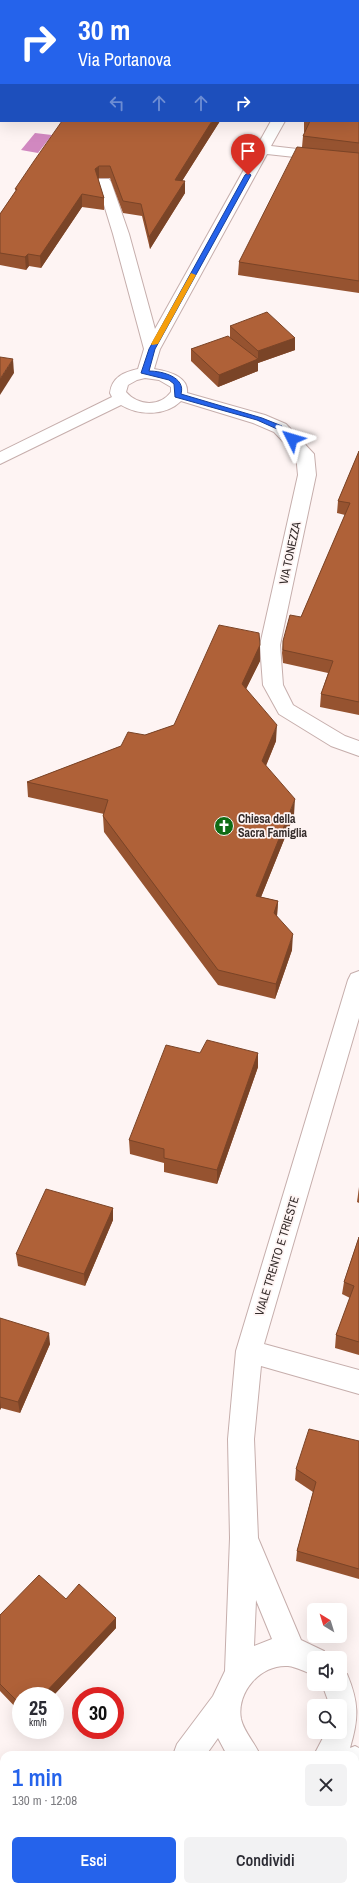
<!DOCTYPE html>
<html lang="it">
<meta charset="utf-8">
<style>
body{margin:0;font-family:"Archivo Narrow",sans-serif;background:#f2f2f3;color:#2b2b33;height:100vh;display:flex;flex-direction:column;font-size:15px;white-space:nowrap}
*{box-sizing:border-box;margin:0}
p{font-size:13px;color:#7c7c81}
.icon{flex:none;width:22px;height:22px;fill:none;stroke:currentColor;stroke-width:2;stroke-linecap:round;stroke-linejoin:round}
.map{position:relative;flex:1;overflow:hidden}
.drawer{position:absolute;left:0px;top:1751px;width:359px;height:140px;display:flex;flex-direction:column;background:#fff;border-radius:12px 12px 0 0;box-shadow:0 4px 16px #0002}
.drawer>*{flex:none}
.top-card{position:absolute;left:0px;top:0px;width:359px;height:122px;box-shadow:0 4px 16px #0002;background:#2563eb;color:#fff;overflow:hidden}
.needle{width:26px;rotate:322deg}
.buttons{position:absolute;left:307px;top:1603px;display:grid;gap:8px}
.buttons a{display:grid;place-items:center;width:40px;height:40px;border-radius:6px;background:#fff;box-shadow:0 4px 16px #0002;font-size:20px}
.speed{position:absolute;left:12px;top:1687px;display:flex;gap:8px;font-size:20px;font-weight:700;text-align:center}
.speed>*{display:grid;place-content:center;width:52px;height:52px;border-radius:50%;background:#fff;box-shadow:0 4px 16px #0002;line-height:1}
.speed small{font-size:10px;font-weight:400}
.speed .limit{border:6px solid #d22;background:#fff;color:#111}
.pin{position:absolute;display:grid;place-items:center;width:34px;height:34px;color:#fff;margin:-41px -17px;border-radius:50% 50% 50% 0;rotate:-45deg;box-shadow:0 0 4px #0007}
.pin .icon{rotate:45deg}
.me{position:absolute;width:44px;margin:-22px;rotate:310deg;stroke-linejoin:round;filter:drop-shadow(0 0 3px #0008)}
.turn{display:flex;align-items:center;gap:14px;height:84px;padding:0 12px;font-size:18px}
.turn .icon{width:52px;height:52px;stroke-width:2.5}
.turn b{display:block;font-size:28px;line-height:34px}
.lanes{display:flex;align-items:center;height:38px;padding:0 12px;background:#0003;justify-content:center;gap:20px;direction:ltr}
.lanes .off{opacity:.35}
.round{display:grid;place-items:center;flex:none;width:42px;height:42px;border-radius:6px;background:#f2f2f3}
.overview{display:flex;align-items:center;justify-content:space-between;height:68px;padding:0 12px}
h1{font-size:24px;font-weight:600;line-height:30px;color:#2563eb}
.cta{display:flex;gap:8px;margin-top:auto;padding:8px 12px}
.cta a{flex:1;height:46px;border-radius:6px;background:#2563eb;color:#fff;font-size:16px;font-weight:600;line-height:46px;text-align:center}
.cta a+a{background:#f2f2f3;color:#2b2b33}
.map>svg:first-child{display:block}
.water{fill:#d188c0}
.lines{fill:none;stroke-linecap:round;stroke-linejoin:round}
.street-casing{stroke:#c6aeac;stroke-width:2}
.street{fill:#fff;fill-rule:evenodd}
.wall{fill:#965330}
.shaded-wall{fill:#7a4427}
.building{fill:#af6138;stroke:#7a4427}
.route{fill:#2563eb;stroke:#184099}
.slow{fill:#f59e0b}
.labels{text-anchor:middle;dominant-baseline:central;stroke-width:3.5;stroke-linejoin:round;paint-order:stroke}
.street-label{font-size:12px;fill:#342b2a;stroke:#fef4f3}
.poi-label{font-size:12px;font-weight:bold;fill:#342b2a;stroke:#fef4f3;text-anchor:start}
</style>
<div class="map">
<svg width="359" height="1891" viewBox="0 0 359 1891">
<rect width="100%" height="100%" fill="#fef4f3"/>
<path class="water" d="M 35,133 L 52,135 L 38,153 L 21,150 Z"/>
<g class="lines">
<g class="street-casing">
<g id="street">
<path d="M 271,121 L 285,121 L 271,146 L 359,156 L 359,164 L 267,154 L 160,349 L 154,369 C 167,371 189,376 187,393 L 265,415 L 286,424 L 314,454 L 316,475 L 280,645 L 283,685 L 293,705 L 345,736 L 359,741 L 359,756 L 331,746 L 279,714 L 263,685 L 260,645 L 298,475 L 296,455 L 274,432 L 253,423 L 181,401 C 166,416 139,416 121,405 L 0,464 L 0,452 L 112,397 L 110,393 C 112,377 124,372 138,369 L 144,349 L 113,234 L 97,182 L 99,179 L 109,179 L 111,182 L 129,234 L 155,329 ZM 145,378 L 159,380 L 171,387 L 171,392 C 160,407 138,406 126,392 L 128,385 L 137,380 Z"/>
<path d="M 359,971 L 359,1018 L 264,1344 L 359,1370 L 359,1394 L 261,1366 L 254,1439 L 258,1538 L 301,1640 L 324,1651 L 327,1658 L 314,1658 L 314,1675 C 305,1672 297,1667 288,1666 C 260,1664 236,1693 241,1719 C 244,1732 255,1743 260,1755 L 227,1755 L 218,1738 L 206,1755 L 173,1755 L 177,1744 L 213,1696 L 225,1671 L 230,1538 L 228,1439 L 236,1351 L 348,980 L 351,974 ZM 256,1600 L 272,1639 L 254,1646 Z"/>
<path d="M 340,1671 L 347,1674 C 359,1703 359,1718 350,1748 L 355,1746 L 359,1748 L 359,1780 L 355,1778 L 355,1755 L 314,1755 L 326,1732 L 340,1732 L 340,1706 L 330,1706 L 322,1684 L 340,1684 Z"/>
<path d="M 43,1887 L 79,1887 L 77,1891 L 41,1891 Z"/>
</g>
</g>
<use href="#street" class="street"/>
</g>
<g class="wall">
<path d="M 359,32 L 359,293 L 238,275 L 239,262 L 302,147 L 303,136 L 305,132 L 304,132 L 304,121 L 358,121 Z"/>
<path d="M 220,121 L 182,181 L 185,193 L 150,249 L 142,216 L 123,213 L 110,178 L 99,178 L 98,179 L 104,198 L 104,210 L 82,207 L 41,268 L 29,266 L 26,270 L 0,265 L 0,214 L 16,191 L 15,189 Z"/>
<path d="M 230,326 L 295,338 L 295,350 L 258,363 L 258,371 L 218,387 L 191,361 L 191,349 L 230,338 Z"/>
<path d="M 359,451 L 359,715 L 320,707 L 321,694 L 328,673 L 283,663 L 282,653 L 283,641 L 301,617 L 345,515 L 337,513 L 338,501 Z"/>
<path d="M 260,645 L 260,661 L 246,689 L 276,741 L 266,766 L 294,815 L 261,897 L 278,901 L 277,916 L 292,950 L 275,999 L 218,985 L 104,832 L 103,816 L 104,814 L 28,797 L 27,782 L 121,746 L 145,735 L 174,725 Z"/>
<path d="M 200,1053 L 258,1053 L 258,1067 L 217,1184 L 164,1172 L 164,1163 L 130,1154 L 129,1140 Z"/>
<path d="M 359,1187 L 359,1203 L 357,1202 Z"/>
<path d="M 113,1208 L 113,1220 L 85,1286 L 18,1266 L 16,1254 Z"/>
<path d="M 359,1237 L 359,1355 L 335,1348 L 336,1335 L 350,1298 L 342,1294 L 344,1282 Z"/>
<path d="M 0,1318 L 50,1344 L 20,1413 L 1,1408 L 0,1410 Z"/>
<path d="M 359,1441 L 359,1579 L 296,1561 L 297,1551 L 313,1492 L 295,1480 L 296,1469 Z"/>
<path d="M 66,1599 L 116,1618 L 116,1628 L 53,1696 L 21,1696 L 21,1713 L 0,1691 L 0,1615 Z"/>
</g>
<g class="shaded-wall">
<path d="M 285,0 L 290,0 L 290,1 L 284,1 Z"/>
<path d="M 212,121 L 220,121 L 175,192 L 175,180 Z"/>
<path d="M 99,166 L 99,178 L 96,181 L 95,169 Z"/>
<path d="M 185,181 L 185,193 L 150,249 L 149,237 Z"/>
<path d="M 82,194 L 82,207 L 41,268 L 40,256 Z"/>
<path d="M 28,254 L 29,266 L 26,270 L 25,257 Z"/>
<path d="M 295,338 L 295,350 L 258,363 L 258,371 L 218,387 L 219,375 L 258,359 L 258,351 Z"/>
<path d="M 13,359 L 14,373 L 0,395 L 0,379 Z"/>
<path d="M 260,645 L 260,661 L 241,699 L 242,684 Z"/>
<path d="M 277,725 L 276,741 L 261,777 L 262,761 Z"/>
<path d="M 295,799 L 294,815 L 255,912 L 256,896 Z"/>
<path d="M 278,901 L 277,916 L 274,913 Z"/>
<path d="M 293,934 L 292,950 L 275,999 L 276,984 Z"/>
<path d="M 258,1053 L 258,1067 L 217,1184 L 217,1170 Z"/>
<path d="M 113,1208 L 113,1220 L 85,1286 L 84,1274 Z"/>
<path d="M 49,1333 L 50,1344 L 20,1413 L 18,1402 Z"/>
<path d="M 0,1399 L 1,1408 L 0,1410 Z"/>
<path d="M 116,1618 L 116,1628 L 53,1696 L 42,1696 Z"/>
</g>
<g class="building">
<path d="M 139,0 L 285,0 L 284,1 L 139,1 Z"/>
<path d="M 358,32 L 359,32 L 359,143 L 303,136 L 310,121 L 308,121 L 358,121 Z"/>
<path d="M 62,121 L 212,121 L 175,180 L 185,181 L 149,237 L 141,204 L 123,201 L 110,166 L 99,166 L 95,169 L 104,198 L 82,194 L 40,256 L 28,254 L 25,257 L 0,253 L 0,214 L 17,189 L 15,189 L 34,161 Z"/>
<path d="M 297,147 L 359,153 L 359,281 L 239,262 Z"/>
<path d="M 267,312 L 295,338 L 258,351 L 230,326 Z"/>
<path d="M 228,336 L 258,359 L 219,375 L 191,349 Z"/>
<path d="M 0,357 L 13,359 L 0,379 Z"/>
<path d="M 359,451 L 359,702 L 321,694 L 333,661 L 283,650 L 283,641 L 290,615 L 301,617 L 350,503 L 338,501 Z"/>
<path d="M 219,625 L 259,633 L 260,645 L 242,684 L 277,725 L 262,761 L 295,799 L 256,896 L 278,901 L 274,913 L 293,934 L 276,984 L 218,970 L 103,816 L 108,800 L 27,782 L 121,746 L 128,732 L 145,735 L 174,725 Z"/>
<path d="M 207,1040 L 258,1053 L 217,1170 L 164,1158 L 164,1149 L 129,1140 L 166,1045 L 200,1053 Z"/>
<path d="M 46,1189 L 113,1208 L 84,1274 L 16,1254 Z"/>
<path d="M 359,1237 L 359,1342 L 336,1335 L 354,1286 L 344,1282 Z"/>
<path d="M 0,1318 L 49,1333 L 18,1402 L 0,1397 Z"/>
<path d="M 309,1429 L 359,1441 L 359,1569 L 297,1551 L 316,1482 L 296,1469 Z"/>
<path d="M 39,1575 L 66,1599 L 79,1584 L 116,1618 L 42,1696 L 21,1696 L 21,1705 L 0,1684 L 0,1615 Z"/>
</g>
<path class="route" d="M 248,173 L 251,175 L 155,349 L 149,371 C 162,371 186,377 181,394 L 262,418 L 282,426 L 295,439 L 292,441 L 277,429 L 257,420 L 175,397 L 174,384 L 169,380 L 141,373 L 149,349 L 245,175 Z"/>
<path class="slow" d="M 191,273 L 196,275 L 158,344 L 152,345 L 151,344 Z"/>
<defs>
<g id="church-disc" transform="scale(1)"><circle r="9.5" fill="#0f6b14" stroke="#fef4f3"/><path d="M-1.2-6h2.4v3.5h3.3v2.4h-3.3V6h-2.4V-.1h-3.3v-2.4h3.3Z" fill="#fff"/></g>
</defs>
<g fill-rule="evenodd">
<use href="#church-disc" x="224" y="826"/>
</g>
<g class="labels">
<g class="street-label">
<text transform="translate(290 553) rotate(-78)">VIA TONEZZA</text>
<text transform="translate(277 1256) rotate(-73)">VIALE TRENTO E TRIESTE</text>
</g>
<g class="poi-label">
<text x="238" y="819">Chiesa della<tspan x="238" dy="14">Sacra Famiglia</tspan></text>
</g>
</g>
</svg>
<div class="buttons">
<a><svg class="needle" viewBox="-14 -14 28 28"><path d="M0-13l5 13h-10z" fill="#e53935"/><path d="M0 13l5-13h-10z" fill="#7c7c81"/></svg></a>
<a><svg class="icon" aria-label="sound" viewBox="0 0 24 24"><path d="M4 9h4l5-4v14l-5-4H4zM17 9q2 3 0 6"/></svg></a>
<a><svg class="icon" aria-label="search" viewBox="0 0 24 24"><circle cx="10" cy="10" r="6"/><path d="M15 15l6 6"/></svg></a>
</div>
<div class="speed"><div>25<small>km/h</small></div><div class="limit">30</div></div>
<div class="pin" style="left:248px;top:175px;background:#d93025"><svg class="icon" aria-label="arrive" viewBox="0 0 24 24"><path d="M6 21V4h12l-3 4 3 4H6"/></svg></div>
<svg class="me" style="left:292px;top:439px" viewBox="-20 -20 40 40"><path d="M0-17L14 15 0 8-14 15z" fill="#2563eb" stroke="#fff" stroke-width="4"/></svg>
<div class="top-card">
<div class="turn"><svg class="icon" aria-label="right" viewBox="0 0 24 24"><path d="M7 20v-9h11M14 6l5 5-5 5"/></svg><div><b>30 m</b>Via Portanova</div></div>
<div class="lanes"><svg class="icon off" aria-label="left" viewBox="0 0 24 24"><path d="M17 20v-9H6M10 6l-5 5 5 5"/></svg><svg class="icon off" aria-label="ahead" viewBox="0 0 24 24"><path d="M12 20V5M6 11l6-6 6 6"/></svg><svg class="icon off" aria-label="ahead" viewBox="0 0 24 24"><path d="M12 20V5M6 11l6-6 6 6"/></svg><svg class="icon" aria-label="right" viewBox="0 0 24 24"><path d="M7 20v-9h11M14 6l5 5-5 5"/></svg></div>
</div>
<section class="drawer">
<div class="overview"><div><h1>1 min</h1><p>130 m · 12:08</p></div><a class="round"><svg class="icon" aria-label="close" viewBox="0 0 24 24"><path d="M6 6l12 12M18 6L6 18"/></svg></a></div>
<div class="cta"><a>Esci</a><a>Condividi</a></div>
</section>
</div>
